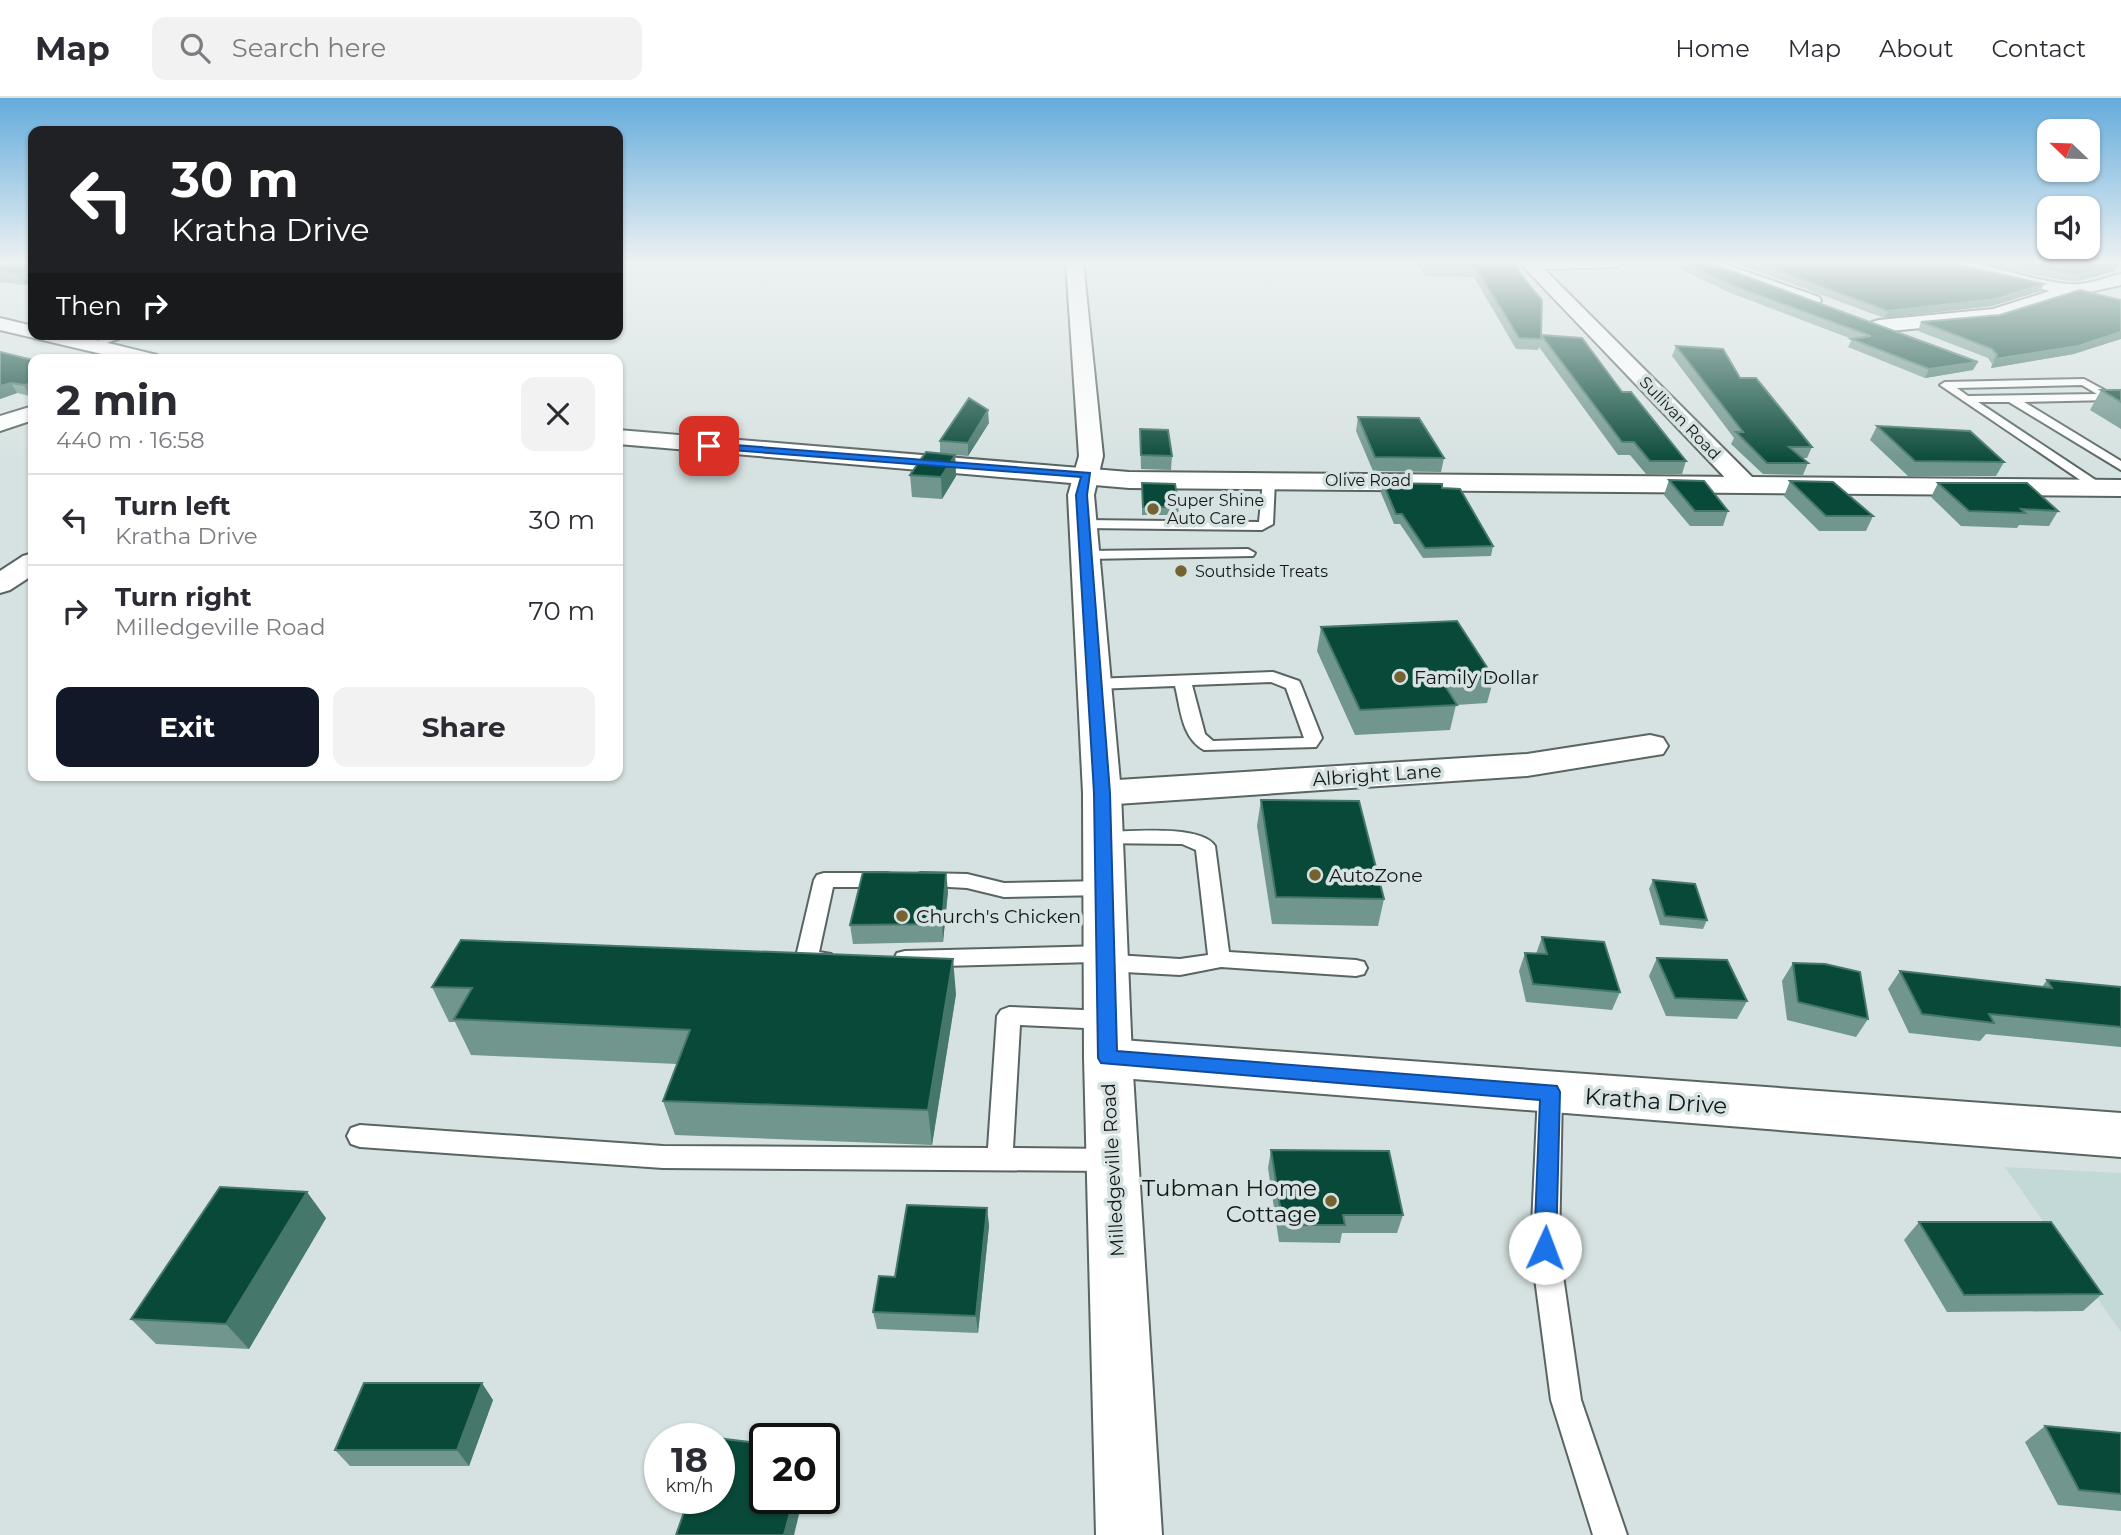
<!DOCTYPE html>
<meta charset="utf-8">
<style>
body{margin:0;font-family:Montserrat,sans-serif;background:#f2f2f3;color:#2b2b33;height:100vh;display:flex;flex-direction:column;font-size:26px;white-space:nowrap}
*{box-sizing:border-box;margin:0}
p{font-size:23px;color:#7c7c81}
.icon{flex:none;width:38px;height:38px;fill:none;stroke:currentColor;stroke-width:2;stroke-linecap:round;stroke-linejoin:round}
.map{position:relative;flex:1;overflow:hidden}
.drawer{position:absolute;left:28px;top:256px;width:595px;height:427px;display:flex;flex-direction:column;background:#fff;border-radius:14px;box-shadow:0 2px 5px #0004}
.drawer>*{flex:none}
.guide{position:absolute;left:28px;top:28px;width:595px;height:214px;border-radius:14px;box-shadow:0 2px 5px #0004;background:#202124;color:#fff;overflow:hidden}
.needle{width:46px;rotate:293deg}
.tools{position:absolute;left:2037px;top:21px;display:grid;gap:14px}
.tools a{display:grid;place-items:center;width:63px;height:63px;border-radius:14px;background:#fff;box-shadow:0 2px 5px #0004;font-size:35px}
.speed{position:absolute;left:644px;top:1325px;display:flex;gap:14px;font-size:35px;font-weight:700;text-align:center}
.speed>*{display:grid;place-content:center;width:91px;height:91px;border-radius:50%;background:#fff;box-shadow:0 2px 5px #0004;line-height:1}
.speed small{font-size:18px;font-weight:400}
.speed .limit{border:4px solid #111;border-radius:10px;background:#fff;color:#111}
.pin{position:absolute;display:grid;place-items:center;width:60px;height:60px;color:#fff;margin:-30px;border-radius:14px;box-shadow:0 4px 10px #0006}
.me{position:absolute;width:77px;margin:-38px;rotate:2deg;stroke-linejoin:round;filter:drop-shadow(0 0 5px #0008)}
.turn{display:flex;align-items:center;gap:24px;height:147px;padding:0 28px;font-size:32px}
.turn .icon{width:91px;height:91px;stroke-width:2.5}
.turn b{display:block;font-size:49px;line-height:60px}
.then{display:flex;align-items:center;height:66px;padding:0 28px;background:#0003;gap:14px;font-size:26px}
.round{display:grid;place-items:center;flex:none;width:74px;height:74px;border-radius:14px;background:#f2f2f3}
.headline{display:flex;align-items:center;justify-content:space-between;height:119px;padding:0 28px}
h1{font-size:42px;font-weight:700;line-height:52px}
.primary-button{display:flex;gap:14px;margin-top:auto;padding:14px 28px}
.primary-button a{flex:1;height:80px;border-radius:14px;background:#111827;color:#fff;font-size:28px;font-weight:700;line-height:80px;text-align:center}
.primary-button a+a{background:#f2f2f3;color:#2b2b33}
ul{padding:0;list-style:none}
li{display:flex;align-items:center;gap:21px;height:91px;padding:0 28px;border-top:2px solid #e1e1e2}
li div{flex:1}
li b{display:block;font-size:26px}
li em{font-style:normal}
header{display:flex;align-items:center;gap:42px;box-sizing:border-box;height:98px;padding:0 35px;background:#fff;border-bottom:2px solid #e1e1e2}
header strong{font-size:33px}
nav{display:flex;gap:38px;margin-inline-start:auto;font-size:24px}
.search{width:490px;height:63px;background:#f2f2f3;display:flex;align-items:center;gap:18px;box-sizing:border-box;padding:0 24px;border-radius:14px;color:#7c7c81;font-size:26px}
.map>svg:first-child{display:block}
.built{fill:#c3d9d7}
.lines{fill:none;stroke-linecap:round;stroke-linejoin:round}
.service-casing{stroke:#596463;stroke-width:4}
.minor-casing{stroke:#596463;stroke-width:4}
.tertiary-casing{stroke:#596463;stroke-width:4}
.primary-casing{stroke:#596463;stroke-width:4}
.service{fill:#fff;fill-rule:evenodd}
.minor{fill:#fff;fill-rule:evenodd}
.tertiary{fill:#fff;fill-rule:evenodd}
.primary{fill:#fff;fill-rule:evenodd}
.wall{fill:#70968d}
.shaded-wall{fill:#46776b}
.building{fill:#094939;stroke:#46776b;stroke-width:2}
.route{fill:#1a73e8;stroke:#114b97;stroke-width:2}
.poi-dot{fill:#756231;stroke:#d6e2e1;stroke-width:2.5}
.labels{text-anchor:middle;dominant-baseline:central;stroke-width:7;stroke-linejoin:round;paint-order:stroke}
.far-street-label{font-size:16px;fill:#131717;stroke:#d6e2e1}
.far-poi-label{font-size:16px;fill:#131717;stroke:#d6e2e1;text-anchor:start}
.poi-label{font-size:19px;fill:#131717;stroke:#d6e2e1;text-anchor:start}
.street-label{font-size:19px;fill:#131717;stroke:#d6e2e1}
.near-street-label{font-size:23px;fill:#131717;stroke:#d6e2e1}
.near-poi-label{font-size:23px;fill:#131717;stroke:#d6e2e1;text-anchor:end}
</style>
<header>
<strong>Map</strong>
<div class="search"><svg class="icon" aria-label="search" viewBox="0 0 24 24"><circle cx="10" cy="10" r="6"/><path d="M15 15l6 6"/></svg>Search here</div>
<nav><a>Home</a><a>Map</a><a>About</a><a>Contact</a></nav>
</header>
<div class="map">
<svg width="2121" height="1437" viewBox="0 0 2121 1437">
<rect width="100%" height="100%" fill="#d6e2e1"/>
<path class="built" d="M 2005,1069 L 2121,1075 L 2121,1234 Z"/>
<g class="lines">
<g class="service-casing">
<g id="service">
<path d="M 116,236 L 132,236 L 92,250 L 87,247 Z"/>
<path d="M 2084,281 L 2117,299 L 2111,302 L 2024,304 L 2121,363 L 2121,372 L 2009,304 L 1978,304 L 2103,387 L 2103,393 L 2098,394 L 1940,287 L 1945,284 ZM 2082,287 L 2097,296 L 1968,298 L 1957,290 Z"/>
<path d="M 1269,379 L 1275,383 L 1273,426 L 1262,432 L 1083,430 L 1076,426 L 1083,422 L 1259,424 L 1263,383 Z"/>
<path d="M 1248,451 L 1255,455 L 1253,458 L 1086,461 L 1079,457 L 1086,453 Z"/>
<path d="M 1273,574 L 1299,583 L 1301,587 L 1322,640 L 1316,649 L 1204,652 C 1181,639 1181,611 1175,588 L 1094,591 L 1086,586 L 1094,581 ZM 1271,584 L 1286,590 L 1304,640 L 1213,643 L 1205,636 L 1192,587 Z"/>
<path d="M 1103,734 C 1128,734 1201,726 1215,748 L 1229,854 L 1356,862 L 1364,864 L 1367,870 L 1364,876 L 1356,878 L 1221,869 L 1180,877 L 1106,873 L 1098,871 L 1095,864 L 905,869 L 897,867 L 894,861 L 897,855 L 905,853 L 1105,848 L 1113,850 L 1115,857 L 1180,861 L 1208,857 L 1196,752 L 1182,746 L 1096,745 L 1093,740 L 1096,735 Z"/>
<path d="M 824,775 L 887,775 L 894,777 L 897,782 L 894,787 L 887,789 L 833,789 L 819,854 L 831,856 L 834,862 L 831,868 L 806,871 L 798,869 L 795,863 L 814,782 L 817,777 Z"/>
<path d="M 921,775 L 967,776 L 1004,785 L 1104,783 L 1111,785 L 1114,790 L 1111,795 L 1104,797 L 1004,799 L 967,790 L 914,787 L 911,782 L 914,777 Z"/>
<path d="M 1009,909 L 1107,913 L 1115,916 L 1119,922 L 1115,928 L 1107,931 L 1020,927 L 1013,1050 L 1111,1051 L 1120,1054 L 1124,1062 L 1120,1070 L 1111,1073 L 663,1070 L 360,1049 L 351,1046 L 347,1038 L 351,1030 L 360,1027 L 663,1048 L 988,1050 L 997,918 L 1001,912 Z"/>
<path d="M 1550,984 L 1559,987 L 1562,994 L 1559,1150 L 1581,1302 L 1627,1437 L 1593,1437 L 1551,1302 L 1531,1150 L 1538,994 L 1541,987 Z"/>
</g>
</g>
<g class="minor-casing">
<g id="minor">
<path d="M 1519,164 L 1624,164 L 1616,169 L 1544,171 L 1754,381 L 1758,386 L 1754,391 L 1745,394 L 1736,391 Z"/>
<path d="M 1693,164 L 1718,164 L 1819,199 L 1821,203 L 1812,209 L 1805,207 L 1696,168 Z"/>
<path d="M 1940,164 C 1985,162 2024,182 2068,186 C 2086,188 2104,180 2121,176 L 2121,187 L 2071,198 L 1995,223 L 1879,234 L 1872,232 L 1869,228 L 1872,224 L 1879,222 L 1993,211 L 2050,193 L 1943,168 Z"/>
<path d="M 33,308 L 33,322 L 0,333 L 0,318 Z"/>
<path d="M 33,455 L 33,477 L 10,492 L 0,495 L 0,473 L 23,458 Z"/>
<path d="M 1650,637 L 1663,640 L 1668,648 L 1663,656 L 1527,678 L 1102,707 L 1089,703 L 1083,695 L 1089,687 L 1102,683 L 1527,656 Z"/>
<path d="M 1108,941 L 2121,1015 L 2121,1059 L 1108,979 L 1091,974 L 1084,960 L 1091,946 Z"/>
</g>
</g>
<g class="tertiary-casing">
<g id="tertiary">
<path d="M 0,220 L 33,228 L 33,236 L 71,236 L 157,257 L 160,261 L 123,261 L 0,232 Z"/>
<path d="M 618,332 L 1129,374 L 2121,382 L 2121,398 L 1129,390 L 618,346 Z"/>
</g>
</g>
<g class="primary-casing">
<path id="primary" d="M 1066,164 L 1083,164 L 1103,358 L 1094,397 L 1121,695 L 1132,960 L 1162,1437 L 1096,1437 L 1084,960 L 1083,695 L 1068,397 L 1079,358 Z"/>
</g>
<use href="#service" class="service"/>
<use href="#minor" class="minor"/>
<use href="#tertiary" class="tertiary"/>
<use href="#primary" class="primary"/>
</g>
<g class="wall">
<path d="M 22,164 L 24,187 L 0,184 L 0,168 Z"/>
<path d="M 1416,164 L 1513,164 L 1541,237 L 1622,294 L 1686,363 L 1682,376 L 1646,376 L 1630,357 L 1618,357 L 1539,249 L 1538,252 L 1516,251 L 1474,179 L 1425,178 Z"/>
<path d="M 1682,164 L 1973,272 L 1925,280 L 1848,249 L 1852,241 L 1733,196 L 1680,171 Z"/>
<path d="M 1736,164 L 1947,164 L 2040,193 L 1992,208 L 1884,220 L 1735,165 Z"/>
<path d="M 1970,164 L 2114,164 L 2112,164 L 2115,173 L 2078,183 L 2068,183 Z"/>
<path d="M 1921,224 L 2074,256 L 1991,270 L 1992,266 L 1988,260 L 1918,233 Z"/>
<path d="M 1676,248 L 1740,280 L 1812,349 L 1807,360 L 1802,360 L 1808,365 L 1803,377 L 1763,376 L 1731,346 L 1734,340 L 1672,258 Z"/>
<path d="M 0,254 L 33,262 L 30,298 L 17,295 L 0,301 Z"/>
<path d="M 2101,292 L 2121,292 L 2121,331 L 2090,312 Z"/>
<path d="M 1358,319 L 1444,360 L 1441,374 L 1373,373 L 1356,333 Z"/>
<path d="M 989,325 L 968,358 L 955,357 L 956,378 L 942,401 L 912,399 L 910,377 L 940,355 L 940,343 Z"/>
<path d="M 1877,328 L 2004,364 L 1996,378 L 1908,378 L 1870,342 Z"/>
<path d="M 1140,331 L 1172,358 L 1171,372 L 1141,371 Z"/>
<path d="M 1669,382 L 1728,413 L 1723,428 L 1690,428 L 1664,397 Z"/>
<path d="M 1790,383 L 1873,418 L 1866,433 L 1819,433 L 1784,398 Z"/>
<path d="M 1142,385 L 1179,409 L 1178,417 L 1142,417 Z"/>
<path d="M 1383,385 L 1442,390 L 1493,448 L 1491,458 L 1423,460 L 1400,426 L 1394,426 L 1381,395 Z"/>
<path d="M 1938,385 L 2058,413 L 2049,428 L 2019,427 L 2017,430 L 1961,428 L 1931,399 Z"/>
<path d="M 1321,529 L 1494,580 L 1487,605 L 1456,607 L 1450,632 L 1355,637 L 1317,553 Z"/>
<path d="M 1261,702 L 1384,801 L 1378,828 L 1272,826 L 1257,728 Z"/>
<path d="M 1653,782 L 1707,822 L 1703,831 L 1660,827 L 1649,791 Z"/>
<path d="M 948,793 L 943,844 L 853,846 L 850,827 Z"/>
<path d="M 1542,839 L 1620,894 L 1612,912 L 1526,904 L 1519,873 L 1525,855 L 1536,856 Z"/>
<path d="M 1657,860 L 1747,903 L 1737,921 L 1666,918 L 1649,878 Z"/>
<path d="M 1793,865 L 1868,921 L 1856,939 L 1787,922 L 1782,883 Z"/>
<path d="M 1900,873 L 2042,889 L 2047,882 L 2121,889 L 2121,949 L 1986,936 L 1980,943 L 1909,935 L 1888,891 Z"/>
<path d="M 432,889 L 956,896 L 932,1047 L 675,1037 L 663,1003 L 677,966 L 471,957 L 455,924 L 449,924 Z"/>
<path d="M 1271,1052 L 1403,1117 L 1397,1135 L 1342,1135 L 1340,1145 L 1279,1144 L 1268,1070 Z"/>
<path d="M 987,1110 L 989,1128 L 978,1235 L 877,1231 L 873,1214 L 895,1179 Z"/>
<path d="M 326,1120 L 249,1251 L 156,1246 L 131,1221 Z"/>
<path d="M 1919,1124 L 2102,1196 L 2083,1213 L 1947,1214 L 1904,1142 Z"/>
<path d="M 493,1302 L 469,1368 L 350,1368 L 335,1352 Z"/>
<path d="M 2045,1328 L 2121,1335 L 2121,1413 L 2058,1407 L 2025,1344 Z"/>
</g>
<g class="shaded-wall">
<path d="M 2119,166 L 2115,173 L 2078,183 L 2082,176 Z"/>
<path d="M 33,173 L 33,185 L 24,187 L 18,176 Z"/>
<path d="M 2044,186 L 2040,193 L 1992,208 L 1884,220 L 1888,213 Z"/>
<path d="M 2121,234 L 2121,241 L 2074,256 L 1991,270 L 1995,261 Z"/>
<path d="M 1978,264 L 1973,272 L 1925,280 L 1929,271 Z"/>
<path d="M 11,285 L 17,295 L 0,301 L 0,288 Z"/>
<path d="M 33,285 L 33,297 L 30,298 L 24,287 Z"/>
<path d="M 988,312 L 989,325 L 968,358 L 968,345 Z"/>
<path d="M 955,357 L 956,378 L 942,401 L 941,379 Z"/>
<path d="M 946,775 L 948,793 L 943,844 L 942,826 Z"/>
<path d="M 953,861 L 956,896 L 932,1047 L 928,1012 Z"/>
<path d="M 307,1094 L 326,1120 L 249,1251 L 226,1226 Z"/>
<path d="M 987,1110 L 989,1128 L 978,1235 L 976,1218 Z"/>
<path d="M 482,1285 L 493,1302 L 469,1368 L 457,1352 Z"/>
<path d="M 794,1400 L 803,1400 L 794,1437 L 784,1437 Z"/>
</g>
<g class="building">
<path d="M 22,164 L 33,164 L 33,173 L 18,176 L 0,173 L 0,168 Z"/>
<path d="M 1424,164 L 1513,164 L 1525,182 L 1542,202 L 1541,237 L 1582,240 L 1622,294 L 1631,294 L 1686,363 L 1650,363 L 1634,344 L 1622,344 L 1541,237 L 1541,241 L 1519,240 L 1476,170 L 1427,168 Z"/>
<path d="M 1683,164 L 1702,164 L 1721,169 L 1978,264 L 1929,271 L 1851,241 L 1871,238 L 1736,189 Z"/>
<path d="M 1754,164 L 1947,164 L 2044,186 L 1996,201 L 1888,213 Z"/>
<path d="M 2011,164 L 2109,164 L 2119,166 L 2082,176 L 2072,176 Z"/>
<path d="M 2080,192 L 2121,202 L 2121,234 L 2078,248 L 1995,261 L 1997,257 L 1992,251 L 1921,224 L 2000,217 Z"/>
<path d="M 1676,248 L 1723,251 L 1740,280 L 1756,280 L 1812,349 L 1789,349 L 1808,365 L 1767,365 L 1736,334 L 1743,334 Z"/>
<path d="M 0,254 L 33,262 L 33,285 L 24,287 L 11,285 L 0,288 Z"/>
<path d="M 2101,292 L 2121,292 L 2121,304 Z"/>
<path d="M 969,300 L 988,312 L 968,345 L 940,343 Z"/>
<path d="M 1358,319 L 1419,320 L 1444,360 L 1375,359 Z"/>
<path d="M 1877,328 L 1970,333 L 2004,364 L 1915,363 Z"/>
<path d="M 1140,331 L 1168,332 L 1172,358 L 1141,357 Z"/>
<path d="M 926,354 L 955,357 L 941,379 L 910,377 Z"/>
<path d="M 1669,382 L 1704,383 L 1728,413 L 1695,413 Z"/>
<path d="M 1790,383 L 1833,384 L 1873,418 L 1826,418 Z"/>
<path d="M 1142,385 L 1175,386 L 1179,409 L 1143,409 Z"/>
<path d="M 1383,385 L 1442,386 L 1442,390 L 1460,391 L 1493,448 L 1425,450 L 1402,416 L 1396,416 Z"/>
<path d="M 1938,385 L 2027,385 L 2058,413 L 2021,411 L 2025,415 L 1969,413 Z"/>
<path d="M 1457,523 L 1494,580 L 1442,583 L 1457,607 L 1360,612 L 1321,529 Z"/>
<path d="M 1261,702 L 1359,703 L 1384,801 L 1276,799 Z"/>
<path d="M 863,774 L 946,775 L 942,826 L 850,827 Z"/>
<path d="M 1653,782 L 1695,786 L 1707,822 L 1665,818 Z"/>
<path d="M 1542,839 L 1604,844 L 1620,894 L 1533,886 L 1525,855 L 1547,856 Z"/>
<path d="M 461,842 L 953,861 L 928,1012 L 663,1003 L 690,932 L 454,921 L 472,890 L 432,889 Z"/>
<path d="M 1657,860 L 1727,862 L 1747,903 L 1675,900 Z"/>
<path d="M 1793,865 L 1825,866 L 1860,874 L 1868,921 L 1798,904 Z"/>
<path d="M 1900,873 L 2052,890 L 2047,882 L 2121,889 L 2121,929 L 1989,916 L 1994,925 L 1922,916 Z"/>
<path d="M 1271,1052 L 1389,1053 L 1403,1117 L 1343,1117 L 1345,1127 L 1283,1127 Z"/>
<path d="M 220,1089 L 307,1094 L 226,1226 L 131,1221 Z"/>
<path d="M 907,1107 L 987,1110 L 976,1218 L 873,1214 L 879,1178 L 895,1179 Z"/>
<path d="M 1919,1124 L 2051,1124 L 2102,1196 L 1964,1197 Z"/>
<path d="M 364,1285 L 482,1285 L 457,1352 L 335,1352 Z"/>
<path d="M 2045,1328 L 2121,1335 L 2121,1396 L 2079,1392 Z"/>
<path d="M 709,1339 L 765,1346 L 765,1400 L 794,1400 L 784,1437 L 676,1437 L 689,1400 L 719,1400 L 719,1340 L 709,1340 Z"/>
</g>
<linearGradient id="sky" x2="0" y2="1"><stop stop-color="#64abdc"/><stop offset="0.45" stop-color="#edf2f2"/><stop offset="1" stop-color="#edf2f2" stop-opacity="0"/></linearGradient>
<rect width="2121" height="365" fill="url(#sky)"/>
<path class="route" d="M 709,345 L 1090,375 L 1087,397 L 1110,695 L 1117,953 L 1557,988 L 1560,994 L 1556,1150 L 1553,1158 L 1545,1161 L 1537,1158 L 1534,1150 L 1540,1002 L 1101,965 L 1098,960 L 1094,695 L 1076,397 L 1081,379 L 705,350 L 704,348 Z"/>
<g class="poi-dot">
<circle cx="1153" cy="411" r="7"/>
<circle cx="1181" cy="473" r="7"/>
<circle cx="1400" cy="579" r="7"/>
<circle cx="1315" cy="777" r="7"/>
<circle cx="902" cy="818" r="7"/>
<circle cx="1331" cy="1103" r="7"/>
</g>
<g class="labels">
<g class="far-street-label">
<text transform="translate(1680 320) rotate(46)">Sullivan Road</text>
<text x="1368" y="382">Olive Road</text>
</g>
<g class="far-poi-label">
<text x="1167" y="402">Super Shine<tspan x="1167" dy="18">Auto Care</tspan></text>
<text x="1195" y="473">Southside Treats</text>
</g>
<g class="poi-label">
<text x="1414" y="579">Family Dollar</text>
<text x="1329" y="777">AutoZone</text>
<text x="916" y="818">Church's Chicken</text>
</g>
<g class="street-label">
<text transform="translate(1377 677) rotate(-4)">Albright Lane</text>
<text transform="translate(1113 1072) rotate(-93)">Milledgeville Road</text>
</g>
<g class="near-street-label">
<text transform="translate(1656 1003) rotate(4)">Kratha Drive</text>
</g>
<g class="near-poi-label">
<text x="1317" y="1090">Tubman Home<tspan x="1317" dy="26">Cottage</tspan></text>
</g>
</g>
</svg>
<div class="tools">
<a><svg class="needle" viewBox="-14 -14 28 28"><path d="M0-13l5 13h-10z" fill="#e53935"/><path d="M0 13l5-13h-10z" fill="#7c7c81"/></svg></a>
<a><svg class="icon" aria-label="sound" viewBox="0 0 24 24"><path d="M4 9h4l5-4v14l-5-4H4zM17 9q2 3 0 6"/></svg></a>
</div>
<div class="speed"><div>18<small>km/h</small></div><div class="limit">20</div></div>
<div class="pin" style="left:709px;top:348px;background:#d93025"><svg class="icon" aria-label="arrive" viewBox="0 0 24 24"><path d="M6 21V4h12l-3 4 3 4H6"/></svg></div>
<svg class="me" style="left:1545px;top:1150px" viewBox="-20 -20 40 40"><circle r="19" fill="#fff"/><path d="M0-13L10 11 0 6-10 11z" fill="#1a73e8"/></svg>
<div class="guide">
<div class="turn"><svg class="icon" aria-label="left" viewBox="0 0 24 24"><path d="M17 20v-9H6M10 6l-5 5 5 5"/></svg><div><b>30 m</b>Kratha Drive</div></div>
<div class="then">Then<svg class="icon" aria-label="right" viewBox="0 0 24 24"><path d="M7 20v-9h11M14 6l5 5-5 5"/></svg></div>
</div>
<section class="drawer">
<div class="headline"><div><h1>2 min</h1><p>440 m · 16:58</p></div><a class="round"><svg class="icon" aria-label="close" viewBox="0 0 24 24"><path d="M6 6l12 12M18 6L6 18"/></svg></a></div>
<ul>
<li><svg class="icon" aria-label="left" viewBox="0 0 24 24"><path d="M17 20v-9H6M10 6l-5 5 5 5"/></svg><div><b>Turn left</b><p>Kratha Drive</p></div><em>30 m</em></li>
<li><svg class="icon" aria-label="right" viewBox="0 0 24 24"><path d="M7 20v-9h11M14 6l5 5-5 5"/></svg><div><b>Turn right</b><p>Milledgeville Road</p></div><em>70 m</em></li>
</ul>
<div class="primary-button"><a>Exit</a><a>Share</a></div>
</section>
</div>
